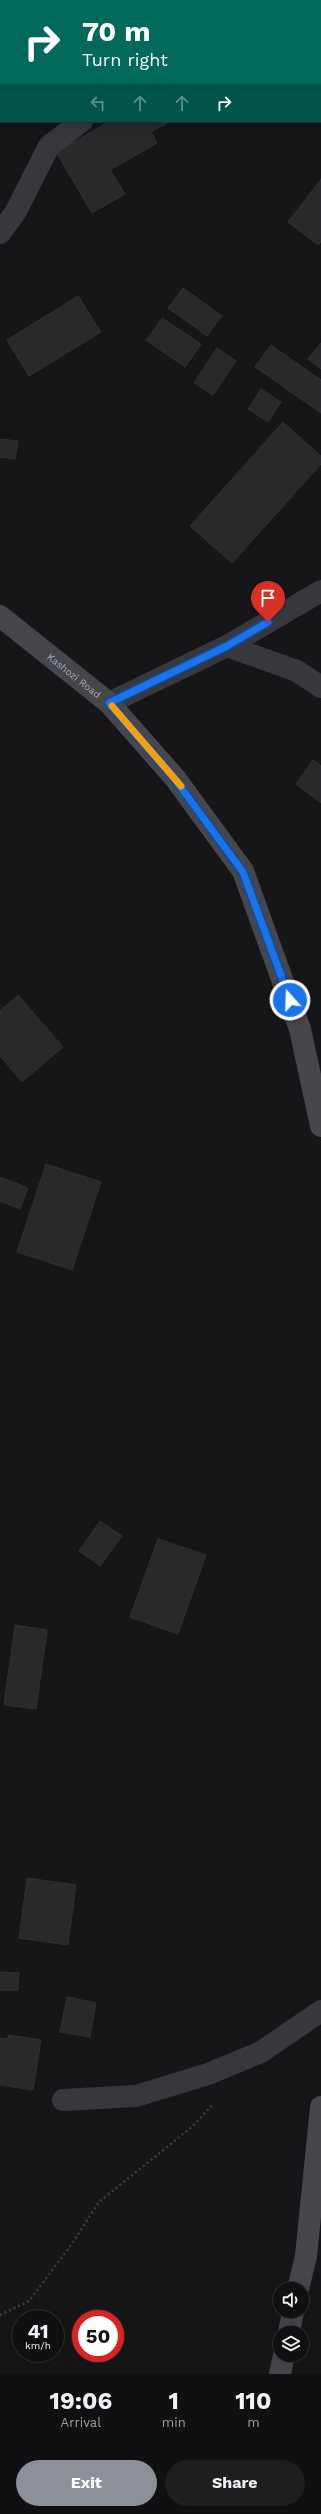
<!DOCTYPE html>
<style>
body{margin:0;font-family:"Work Sans",sans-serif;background:#1e1e20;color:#f1f3f6;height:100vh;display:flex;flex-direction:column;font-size:15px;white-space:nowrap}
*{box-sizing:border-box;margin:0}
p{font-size:13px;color:#9c9d9f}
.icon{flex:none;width:22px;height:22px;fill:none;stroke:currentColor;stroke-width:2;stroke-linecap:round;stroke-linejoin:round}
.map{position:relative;height:2374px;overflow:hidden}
.sheet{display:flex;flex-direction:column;background:#101012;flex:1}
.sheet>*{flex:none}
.hud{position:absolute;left:0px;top:0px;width:321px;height:122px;box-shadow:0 4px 16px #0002,0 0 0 1px #303032;background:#00695c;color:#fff;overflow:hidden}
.tools{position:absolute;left:273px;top:2282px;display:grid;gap:8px}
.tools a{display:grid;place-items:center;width:36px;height:36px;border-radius:50%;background:#101012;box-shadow:0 4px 16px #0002,0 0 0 1px #303032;font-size:20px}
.speed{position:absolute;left:12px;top:2310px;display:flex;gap:8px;font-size:20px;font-weight:700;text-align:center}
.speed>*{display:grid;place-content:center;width:52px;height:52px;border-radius:50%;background:#101012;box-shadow:0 4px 16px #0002,0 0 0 1px #303032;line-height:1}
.speed small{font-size:10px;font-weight:400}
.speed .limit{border:6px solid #d22;background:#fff;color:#111}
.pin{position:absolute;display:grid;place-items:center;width:34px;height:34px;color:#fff;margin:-41px -17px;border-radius:50% 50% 50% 0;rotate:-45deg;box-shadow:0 0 4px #0007}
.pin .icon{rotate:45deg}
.me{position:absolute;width:44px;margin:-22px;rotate:340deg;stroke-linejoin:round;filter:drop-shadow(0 0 3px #0008)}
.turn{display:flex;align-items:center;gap:14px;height:84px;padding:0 16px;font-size:18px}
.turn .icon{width:52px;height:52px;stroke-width:2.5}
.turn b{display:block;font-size:28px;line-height:34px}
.lanes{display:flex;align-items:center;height:38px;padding:0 16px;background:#0003;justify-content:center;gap:20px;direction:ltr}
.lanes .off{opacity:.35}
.eta{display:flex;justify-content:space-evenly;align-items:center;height:68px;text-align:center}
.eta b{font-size:24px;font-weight:700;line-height:28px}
.cta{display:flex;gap:8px;margin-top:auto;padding:8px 16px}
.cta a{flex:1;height:46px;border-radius:24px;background:#8c9099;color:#fff;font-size:16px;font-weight:700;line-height:46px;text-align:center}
.cta a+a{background:#1e1e20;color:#f1f3f6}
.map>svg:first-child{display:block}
.building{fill:#29292c;stroke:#303034}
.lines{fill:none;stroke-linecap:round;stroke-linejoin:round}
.path{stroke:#3d3f44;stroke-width:2.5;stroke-dasharray:2 3;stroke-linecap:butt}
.street{stroke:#37383d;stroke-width:22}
.secondary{stroke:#45474d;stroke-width:22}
.route-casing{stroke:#114b97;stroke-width:10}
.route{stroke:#1a73e8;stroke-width:7}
.slow{stroke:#f59e0b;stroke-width:7}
.labels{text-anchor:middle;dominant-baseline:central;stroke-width:4;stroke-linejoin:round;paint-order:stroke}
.street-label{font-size:10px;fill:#a8adb8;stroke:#111113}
</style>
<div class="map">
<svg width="321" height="2374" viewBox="0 0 321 2374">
<rect width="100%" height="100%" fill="#161618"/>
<g class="building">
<path d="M 110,121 L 164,121 L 166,124 L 151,132 L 157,143 L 110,170 L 125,194 L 92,213 L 56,152 Z"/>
<path d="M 321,179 L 321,242 L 318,245 L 288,222 Z"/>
<path d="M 183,288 L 222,316 L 207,336 L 168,308 Z"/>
<path d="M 78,296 L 101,332 L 29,376 L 7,340 Z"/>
<path d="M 162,318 L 201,344 L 185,367 L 146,340 Z"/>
<path d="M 321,343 L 321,369 L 308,359 Z"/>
<path d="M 271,345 L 321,380 L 321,413 L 255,367 Z"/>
<path d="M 217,348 L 236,361 L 213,395 L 194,383 Z"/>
<path d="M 261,389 L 281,402 L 268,422 L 248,409 Z"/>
<path d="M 283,422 L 321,456 L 321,464 L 232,563 L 190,526 Z"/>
<path d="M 0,439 L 18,441 L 15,459 L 0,457 Z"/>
<path d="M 313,760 L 321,766 L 321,803 L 296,784 Z"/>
<path d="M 18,995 L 63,1047 L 22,1082 L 0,1056 L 0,1011 Z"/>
<path d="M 46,1164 L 101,1182 L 72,1270 L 17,1252 Z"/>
<path d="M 0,1177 L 28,1188 L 20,1209 L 0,1201 Z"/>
<path d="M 100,1521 L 122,1536 L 100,1566 L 79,1551 Z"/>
<path d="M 158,1539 L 206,1555 L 178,1634 L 130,1617 Z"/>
<path d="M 15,1625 L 47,1630 L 36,1709 L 4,1705 Z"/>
<path d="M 27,1878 L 76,1885 L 68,1945 L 19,1938 Z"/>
<path d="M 0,1972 L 19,1973 L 18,1990 L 0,1990 Z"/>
<path d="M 67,1997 L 96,2003 L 90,2037 L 60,2032 Z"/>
<path d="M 8,2035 L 41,2040 L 33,2090 L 0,2085 L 0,2038 L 8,2039 Z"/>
</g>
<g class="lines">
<path class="path" d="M 0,2315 L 29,2301 L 71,2245 L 99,2202 L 193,2126 L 213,2104"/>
<g class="street">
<path d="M 282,1 L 284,0"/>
<path d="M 0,233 L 15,213 L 49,146 L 82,121"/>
<path d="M 227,646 L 297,671 L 321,687"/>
<path d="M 109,703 L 227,646 L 321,591"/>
<path d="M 63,2100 L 136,2096 L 208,2074 L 261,2052 L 321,2011"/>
</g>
<g class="secondary">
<path id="s1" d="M 0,616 L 109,703 L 175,778 L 243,871 L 300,1029 L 321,1126"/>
<path d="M 298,2289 L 306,2256 L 321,2107"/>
<path d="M 289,2333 L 293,2311"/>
<path d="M 280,2374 L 284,2355"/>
</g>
</g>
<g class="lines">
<g class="route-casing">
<path id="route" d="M 268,622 L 227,646 L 109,703 L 174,778 L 243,872 L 290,1000"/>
</g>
<use href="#route" class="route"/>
<path class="slow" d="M 112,706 L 181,786"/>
</g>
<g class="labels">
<g class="street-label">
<text stroke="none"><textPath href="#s1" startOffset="95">Kashozi Road</textPath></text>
</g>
</g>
</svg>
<div class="tools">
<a><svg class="icon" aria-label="sound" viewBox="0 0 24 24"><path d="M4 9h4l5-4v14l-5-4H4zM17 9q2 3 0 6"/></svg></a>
<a><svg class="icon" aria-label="layers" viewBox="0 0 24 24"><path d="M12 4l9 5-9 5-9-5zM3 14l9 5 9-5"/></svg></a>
</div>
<div class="speed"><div>41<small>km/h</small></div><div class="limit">50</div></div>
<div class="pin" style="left:268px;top:622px;background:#d93025"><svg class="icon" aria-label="arrive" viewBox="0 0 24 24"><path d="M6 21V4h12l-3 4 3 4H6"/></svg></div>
<svg class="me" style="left:290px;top:1000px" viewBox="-20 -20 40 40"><circle r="17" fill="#1a73e8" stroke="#fff" stroke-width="3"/><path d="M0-11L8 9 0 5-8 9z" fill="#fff"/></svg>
<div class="hud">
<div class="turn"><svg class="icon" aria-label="right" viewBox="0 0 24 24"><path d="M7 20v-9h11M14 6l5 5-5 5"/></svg><div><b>70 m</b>Turn right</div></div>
<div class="lanes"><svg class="icon off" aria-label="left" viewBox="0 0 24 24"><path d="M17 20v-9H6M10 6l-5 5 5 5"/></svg><svg class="icon off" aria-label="ahead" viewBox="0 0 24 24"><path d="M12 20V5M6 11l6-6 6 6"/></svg><svg class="icon off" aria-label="ahead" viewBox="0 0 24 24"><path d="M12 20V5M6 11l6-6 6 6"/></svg><svg class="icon" aria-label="right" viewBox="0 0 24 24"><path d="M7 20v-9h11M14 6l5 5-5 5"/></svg></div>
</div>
</div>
<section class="sheet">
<div class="eta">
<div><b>19:06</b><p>Arrival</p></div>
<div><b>1</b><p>min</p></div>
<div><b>110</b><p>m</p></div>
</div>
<div class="cta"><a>Exit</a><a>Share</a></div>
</section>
